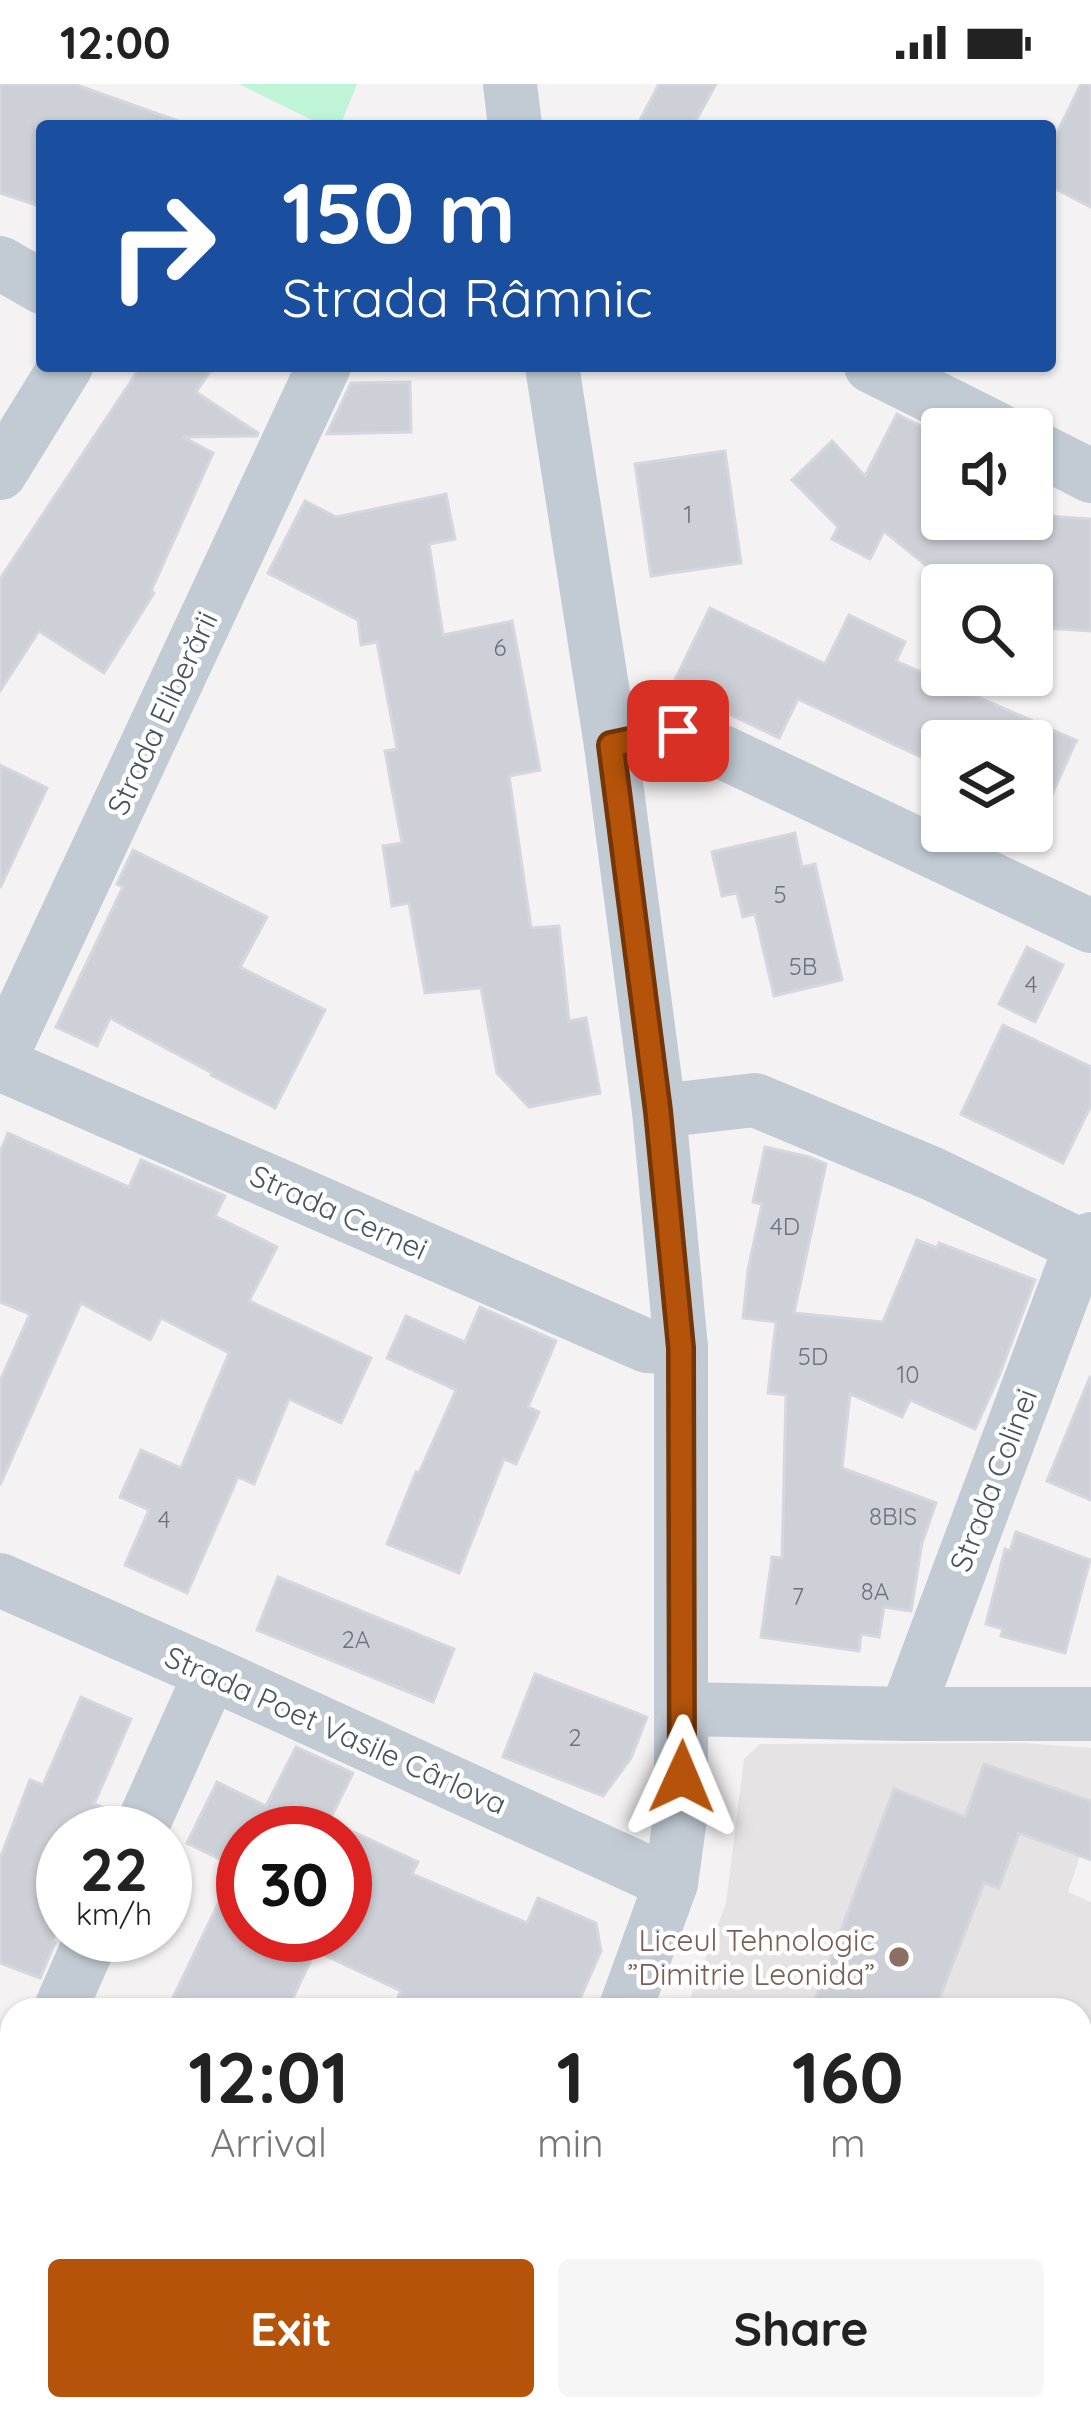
<!DOCTYPE html>
<meta charset="utf-8">
<style>
body{margin:0;font-family:Quicksand,sans-serif;background:#f6f6f6;color:#222;height:100vh;display:flex;flex-direction:column;font-size:45px;white-space:nowrap}
*{box-sizing:border-box;margin:0}
p{font-size:39px;color:#767676}
.icon{flex:none;width:66px;height:66px;fill:none;stroke:currentColor;stroke-width:2;stroke-linecap:round;stroke-linejoin:round}
.map{position:relative;flex:1;overflow:hidden}
.details{position:absolute;left:0px;top:1914px;width:1092px;height:423px;display:flex;flex-direction:column;background:#fff;border-radius:36px 36px 0 0;box-shadow:0 3px 9px #0004}
.details>*{flex:none}
.hud{position:absolute;left:36px;top:36px;width:1020px;height:252px;border-radius:12px;box-shadow:0 3px 9px #0004;background:#1a4fa0;color:#fff;overflow:hidden}
.fabs{position:absolute;left:921px;top:324px;display:grid;gap:24px}
.fabs a{display:grid;place-items:center;width:132px;height:132px;border-radius:12px;background:#fff;box-shadow:0 3px 9px #0004;font-size:60px}
.speed{position:absolute;left:36px;top:1722px;display:flex;gap:24px;font-size:60px;font-weight:700;text-align:center}
.speed>*{display:grid;place-content:center;width:156px;height:156px;border-radius:50%;background:#fff;box-shadow:0 3px 9px #0004;line-height:1}
.speed small{font-size:30px;font-weight:400}
.speed .limit{border:18px solid #d22;background:#fff;color:#111}
.pin{position:absolute;display:grid;place-items:center;width:102px;height:102px;color:#fff;margin:-51px;border-radius:24px;box-shadow:0 6px 18px #0006}
.me{position:absolute;width:132px;margin:-66px;rotate:1deg;stroke-linejoin:round;filter:drop-shadow(0 0 9px #0008)}
.turn{display:flex;align-items:center;gap:42px;height:252px;padding:0 48px;font-size:54px}
.turn .icon{width:156px;height:156px;stroke-width:2.5}
.turn b{display:block;font-size:84px;line-height:102px}
.eta{display:flex;justify-content:space-evenly;align-items:center;height:204px;text-align:center}
.eta b{font-size:72px;font-weight:700;line-height:84px}
.action{display:flex;gap:24px;margin-top:auto;padding:24px 48px}
.action a{flex:1;height:138px;border-radius:12px;background:#b45309;color:#fff;font-size:48px;font-weight:700;line-height:138px;text-align:center}
.action a+a{background:#f6f6f6;color:#222}
.status{display:flex;justify-content:space-between;align-items:center;height:84px;padding:0 60px;background:#fff;direction:ltr}
.status svg{height:33px;fill:currentColor}
.map>svg:first-child{display:block}
.education{fill:#e5e3e4}
.green{fill:#bff4d7}
.building{fill:#ced0d7;stroke:#d6d7de;stroke-width:3}
.lines{fill:none;stroke-linecap:round;stroke-linejoin:round}
.minor{stroke:#c2cbd4;stroke-width:54}
.route-casing{stroke:#753606;stroke-width:30}
.route{stroke:#b45309;stroke-width:21}
.education-dot{fill:#8d6e63;stroke:#fff;stroke-width:4.5}
.labels{text-anchor:middle;dominant-baseline:central;stroke-width:9;stroke-linejoin:round;paint-order:stroke}
.number-label{font-size:24px;fill:#6a727e}
.street-label{font-size:30px;fill:#485361;stroke:#fff}
.education-label{font-size:30px;fill:#785e54;stroke:#fff;text-anchor:end}
</style>
<div class="status"><b>12:00</b><svg viewBox="0 0 49 12"><path d="M0 12V9h3v3zM5 12V6h3v6zM10 12V3h3v9zM15 12V0h3v12zM26 1h20v11H26zM47 4h2v5h-2z"/></svg></div>
<div class="map">
<svg width="1091" height="2336" viewBox="0 0 1091 2336">
<rect width="100%" height="100%" fill="#f4f2f2"/>
<path class="education" d="M 1023,1659 L 1091,1664 L 1091,1739 L 1068,1808 L 1091,1818 L 1091,2150 L 1080,2176 L 1080,1926 L 686,1926 L 726,1819 L 744,1675 L 760,1660 Z"/>
<path class="green" d="M 239,0 L 357,0 L 340,42 L 324,42 Z"/>
<g class="building">
<path d="M 0,0 L 74,0 L 178,37 L 177,42 L 42,42 L 42,123 L 0,109 Z"/>
<path d="M 659,0 L 716,0 L 693,42 L 637,42 Z"/>
<path d="M 1081,0 L 1091,0 L 1091,123 L 1050,102 L 1050,63 Z"/>
<path d="M 141,282 L 214,282 L 196,308 L 258,349 L 257,352 L 183,353 L 213,369 L 151,507 L 154,509 L 104,589 L 39,547 L 0,607 L 0,495 Z"/>
<path d="M 410,298 L 411,348 L 327,350 L 351,299 Z"/>
<path d="M 897,330 L 942,353 L 942,435 L 1032,435 L 1032,431 L 1091,435 L 1091,547 L 1032,543 L 1032,501 L 950,501 L 884,447 L 870,475 L 832,455 L 838,443 L 792,396 L 832,357 L 865,392 Z"/>
<path d="M 725,367 L 741,479 L 651,492 L 635,380 Z"/>
<path d="M 446,410 L 455,455 L 429,460 L 443,551 L 512,537 L 540,686 L 509,692 L 531,844 L 559,842 L 569,937 L 586,934 L 600,1009 L 529,1023 L 497,989 L 481,904 L 425,909 L 409,819 L 392,822 L 383,762 L 402,759 L 385,667 L 397,665 L 377,558 L 361,561 L 358,536 L 268,489 L 305,417 L 336,433 Z"/>
<path d="M 710,524 L 825,580 L 849,531 L 905,558 L 896,577 L 1078,657 L 1076,657 L 1032,755 L 1032,657 L 942,657 L 942,683 L 798,615 L 779,654 L 672,602 Z"/>
<path d="M 0,681 L 47,704 L 0,804 Z"/>
<path d="M 795,749 L 802,783 L 815,780 L 842,896 L 774,912 L 755,830 L 743,833 L 737,809 L 722,812 L 712,768 Z"/>
<path d="M 133,766 L 267,833 L 240,883 L 325,926 L 275,1024 L 211,991 L 212,989 L 110,934 L 97,962 L 56,943 L 123,803 L 117,800 Z"/>
<path d="M 1027,863 L 1063,881 L 1035,938 L 999,920 Z"/>
<path d="M 1003,941 L 1091,983 L 1091,1021 L 1063,1079 L 961,1030 Z"/>
<path d="M 8,1049 L 129,1103 L 141,1076 L 225,1112 L 215,1132 L 277,1163 L 249,1217 L 371,1274 L 341,1339 L 289,1315 L 254,1400 L 238,1393 L 187,1509 L 125,1481 L 149,1426 L 120,1413 L 141,1366 L 181,1384 L 229,1269 L 161,1234 L 150,1256 L 81,1219 L 0,1401 L 0,1297 L 30,1230 L 0,1218 L 0,1068 Z"/>
<path d="M 765,1063 L 809,1073 L 826,1080 L 794,1229 L 883,1238 L 917,1156 L 937,1164 L 939,1159 L 1035,1196 L 999,1292 L 975,1345 L 910,1316 L 902,1333 L 850,1310 L 842,1384 L 936,1419 L 922,1459 L 911,1527 L 884,1523 L 879,1553 L 861,1550 L 859,1567 L 761,1553 L 772,1473 L 782,1474 L 786,1311 L 768,1309 L 776,1238 L 743,1234 L 748,1186 L 762,1120 L 753,1118 Z"/>
<path d="M 480,1223 L 556,1257 L 528,1323 L 539,1328 L 516,1380 L 504,1375 L 459,1489 L 387,1460 L 416,1388 L 419,1389 L 456,1306 L 387,1274 L 406,1232 L 465,1258 Z"/>
<path d="M 1090,1293 L 1091,1293 L 1091,1416 L 1047,1397 Z"/>
<path d="M 1016,1448 L 1090,1476 L 1065,1569 L 1001,1552 L 1003,1545 L 986,1540 L 1005,1465 L 1010,1467 Z"/>
<path d="M 278,1493 L 454,1565 L 433,1618 L 257,1546 Z"/>
<path d="M 535,1590 L 647,1633 L 631,1674 L 603,1712 L 503,1673 Z"/>
<path d="M 81,1613 L 131,1635 L 94,1720 L 114,1728 L 108,1749 L 63,1749 L 63,1828 L 52,1858 L 55,1859 L 40,1894 L 0,1879 L 0,1775 L 30,1696 L 43,1701 Z"/>
<path d="M 296,1663 L 353,1689 L 323,1749 L 243,1749 L 243,1851 L 271,1851 L 313,1872 L 287,1926 L 167,1926 L 236,1783 L 187,1759 L 217,1698 L 266,1722 Z"/>
<path d="M 984,1680 L 1091,1717 L 1091,1776 L 1019,1749 L 999,1804 L 984,1799 L 935,1926 L 811,1926 L 894,1705 L 965,1733 Z"/>
<path d="M 345,1744 L 418,1778 L 412,1790 L 527,1839 L 538,1814 L 596,1839 L 601,1867 L 575,1926 L 392,1926 L 401,1907 L 281,1851 L 345,1851 Z"/>
</g>
<g class="lines">
<g class="minor">
<path d="M 510,0 L 515,42"/>
<path d="M 0,179 L 42,203"/>
<path d="M 552,282 L 611,661 L 659,1027 L 681,1264 L 681,1727 L 671,1799 L 625,1926"/>
<path d="M 871,282 L 997,345"/>
<path d="M 1032,362 L 1091,392"/>
<path d="M 0,389 L 66,282"/>
<path d="M 611,661 L 678,647 L 1091,842"/>
<path d="M 0,975 L 324,282"/>
<path d="M 0,980 L 647,1262 L 681,1264"/>
<path d="M 659,1027 L 755,1016 L 933,1090 L 1081,1162"/>
<path d="M 0,1496 L 211,1589 L 671,1799"/>
<path d="M 683,1625 L 906,1630 L 1091,1630"/>
<path d="M 906,1630 L 1081,1162 L 1091,1155"/>
<path d="M 139,1749 L 211,1589"/>
<path d="M 60,1926 L 93,1851"/>
<path d="M 0,2061 L 12,2033"/>
<path d="M 1060,2325 L 1088,2336"/>
<path d="M 456,2336 L 460,2325"/>
<path d="M 924,2336 L 929,2325"/>
</g>
</g>
<g class="lines">
<g class="route-casing">
<path id="route" d="M 678,647 L 611,661 L 658,1027 L 681,1264 L 682,1693"/>
</g>
<use href="#route" class="route"/>
</g>
<circle class="education-dot" cx="899" cy="1873" r="12"/>
<g class="labels">
<g class="number-label">
<text x="688" y="430">1</text>
<text x="500" y="563">6</text>
<text x="780" y="810">5</text>
<text x="803" y="882">5B</text>
<text x="1031" y="900">4</text>
<text x="785" y="1142">4D</text>
<text x="813" y="1272">5D</text>
<text x="908" y="1290">10</text>
<text x="893" y="1432">8BIS</text>
<text x="164" y="1435">4</text>
<text x="875" y="1507">8A</text>
<text x="798" y="1512">7</text>
<text x="356" y="1555">2A</text>
<text x="575" y="1653">2</text>
</g>
<g class="street-label">
<text transform="translate(162 629) rotate(-65)">Strada Eliberării</text>
<text transform="translate(339 1128) rotate(24)">Strada Cernei</text>
<text transform="translate(993 1396) rotate(-69)">Strada Colinei</text>
<text transform="translate(336 1646) rotate(24)">Strada Poet Vasile Cârlova</text>
</g>
<g class="education-label">
<text x="875" y="1856">Liceul Tehnologic<tspan x="875" dy="34">”Dimitrie Leonida”</tspan></text>
</g>
</g>
</svg>
<div class="fabs">
<a><svg class="icon" aria-label="sound" viewBox="0 0 24 24"><path d="M4 9h4l5-4v14l-5-4H4zM17 9q2 3 0 6"/></svg></a>
<a><svg class="icon" aria-label="search" viewBox="0 0 24 24"><circle cx="10" cy="10" r="6"/><path d="M15 15l6 6"/></svg></a>
<a><svg class="icon" aria-label="layers" viewBox="0 0 24 24"><path d="M12 4l9 5-9 5-9-5zM3 14l9 5 9-5"/></svg></a>
</div>
<div class="speed"><div>22<small>km/h</small></div><div class="limit">30</div></div>
<div class="pin" style="left:678px;top:647px;background:#d93025"><svg class="icon" aria-label="arrive" viewBox="0 0 24 24"><path d="M6 21V4h12l-3 4 3 4H6"/></svg></div>
<svg class="me" style="left:682px;top:1693px" viewBox="-20 -20 40 40"><path d="M0-17L14 15 0 8-14 15z" fill="#b45309" stroke="#fff" stroke-width="4"/></svg>
<div class="hud">
<div class="turn"><svg class="icon" aria-label="right" viewBox="0 0 24 24"><path d="M7 20v-9h11M14 6l5 5-5 5"/></svg><div><b>150 m</b>Strada Râmnic</div></div>
</div>
<section class="details">
<div class="eta">
<div><b>12:01</b><p>Arrival</p></div>
<div><b>1</b><p>min</p></div>
<div><b>160</b><p>m</p></div>
</div>
<div class="action"><a>Exit</a><a>Share</a></div>
</section>
</div>
